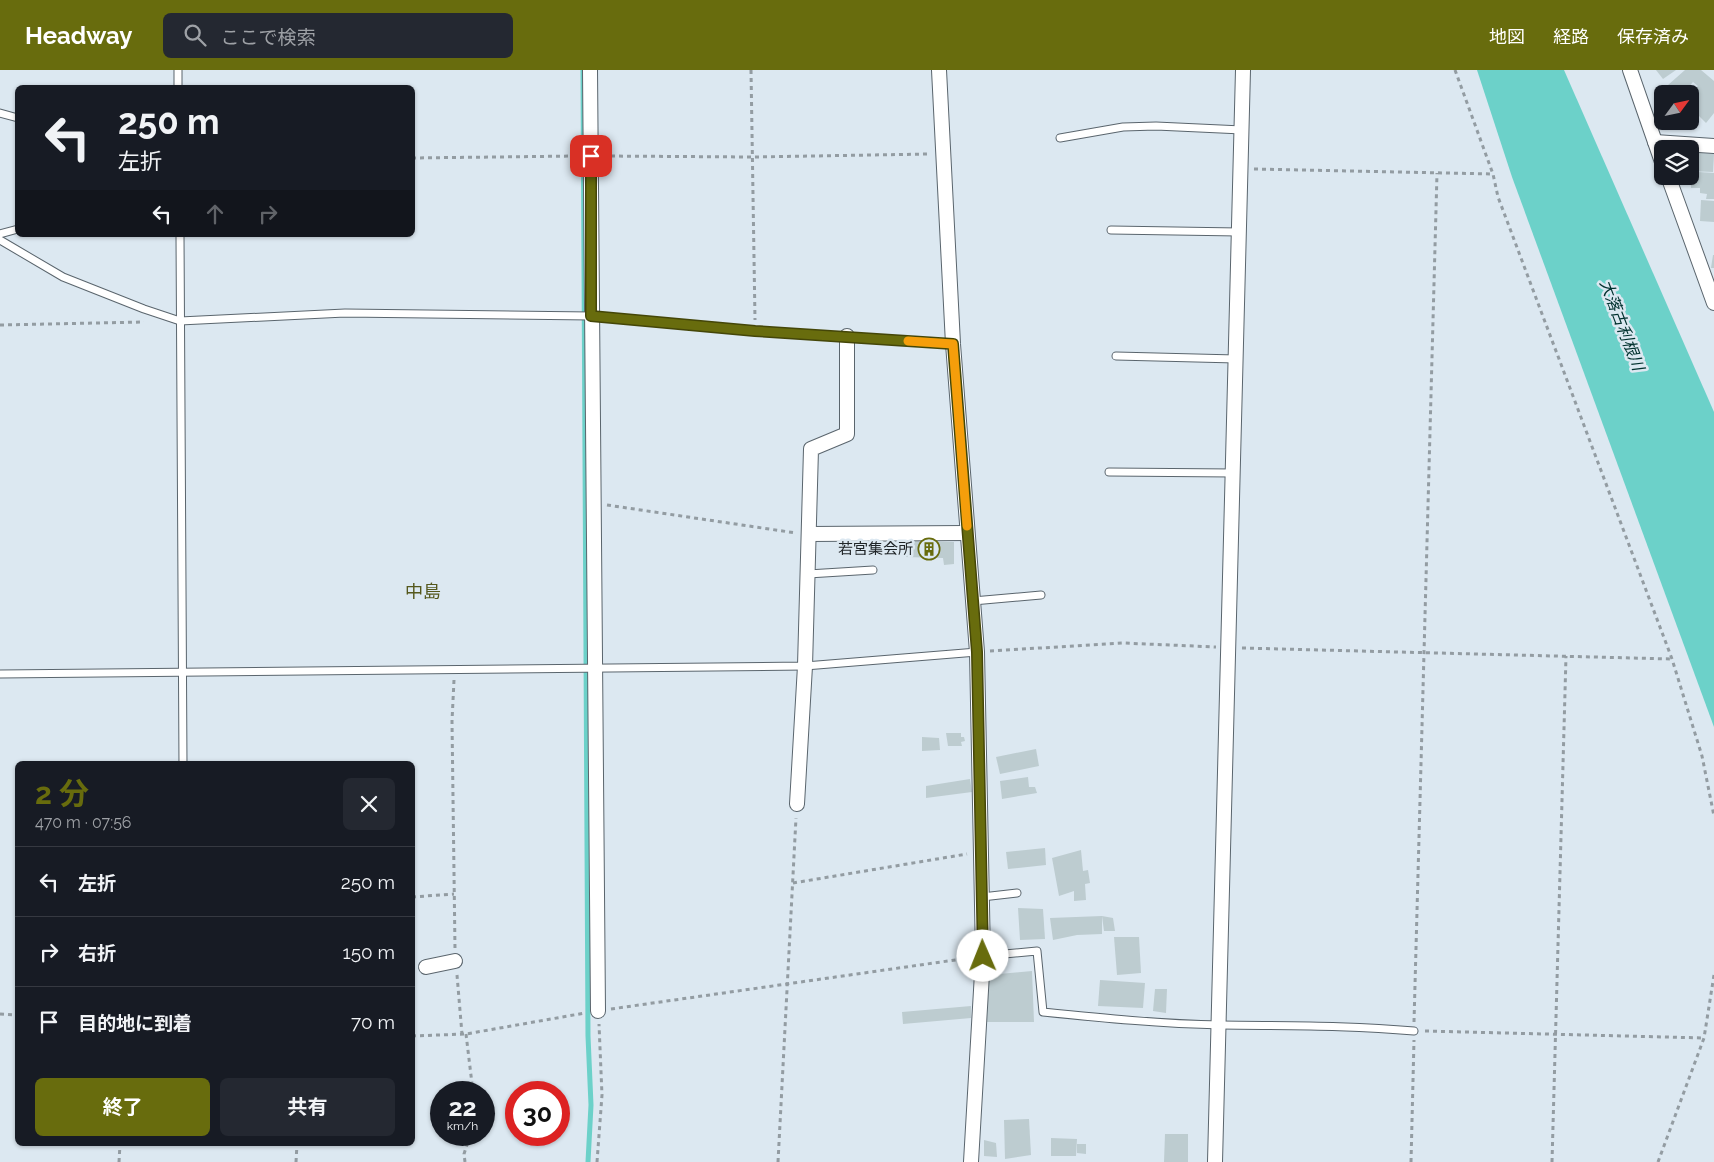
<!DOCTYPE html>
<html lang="ja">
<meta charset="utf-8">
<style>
body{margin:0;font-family:Raleway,"Noto Sans JP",sans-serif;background:#242831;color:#f1f3f6;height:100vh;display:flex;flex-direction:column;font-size:19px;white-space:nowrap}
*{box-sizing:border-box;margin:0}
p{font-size:16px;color:#9ea1a6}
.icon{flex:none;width:28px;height:28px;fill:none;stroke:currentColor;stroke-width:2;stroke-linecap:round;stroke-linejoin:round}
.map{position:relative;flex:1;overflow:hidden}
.sheet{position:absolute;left:15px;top:691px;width:400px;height:385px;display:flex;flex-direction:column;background:#171b24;border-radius:8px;box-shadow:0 1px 4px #0004}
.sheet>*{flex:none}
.guide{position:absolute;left:15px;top:15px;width:400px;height:152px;border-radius:8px;box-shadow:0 1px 4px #0004;background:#171b24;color:#f1f3f6;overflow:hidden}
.needle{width:32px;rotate:57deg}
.tools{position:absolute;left:1654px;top:15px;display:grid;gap:10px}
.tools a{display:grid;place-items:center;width:45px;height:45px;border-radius:8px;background:#171b24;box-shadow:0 1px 4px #0004;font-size:25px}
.speed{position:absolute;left:430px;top:1011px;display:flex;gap:10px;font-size:25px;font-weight:700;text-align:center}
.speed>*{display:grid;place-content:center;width:65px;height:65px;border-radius:50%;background:#171b24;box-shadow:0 1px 4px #0004;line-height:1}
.speed small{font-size:12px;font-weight:400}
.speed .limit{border:8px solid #d22;background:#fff;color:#111}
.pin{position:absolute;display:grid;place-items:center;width:42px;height:42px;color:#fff;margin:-21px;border-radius:10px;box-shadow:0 2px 8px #0006}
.me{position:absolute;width:55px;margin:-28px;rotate:359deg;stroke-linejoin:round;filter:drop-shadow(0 0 4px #0008)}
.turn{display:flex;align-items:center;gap:18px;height:105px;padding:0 20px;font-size:22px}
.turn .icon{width:65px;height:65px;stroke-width:2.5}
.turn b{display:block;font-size:35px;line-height:42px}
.lanes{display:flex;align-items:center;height:48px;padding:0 20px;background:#0003;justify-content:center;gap:25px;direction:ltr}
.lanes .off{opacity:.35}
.round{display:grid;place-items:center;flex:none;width:52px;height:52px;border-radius:8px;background:#242831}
.head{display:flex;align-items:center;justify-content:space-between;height:85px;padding:0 20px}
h1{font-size:30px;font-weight:700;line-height:38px;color:#686c0d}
.action{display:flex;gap:10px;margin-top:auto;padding:10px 20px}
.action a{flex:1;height:58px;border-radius:8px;background:#686c0d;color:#fff;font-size:20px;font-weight:700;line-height:58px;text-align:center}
.action a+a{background:#242831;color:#f1f3f6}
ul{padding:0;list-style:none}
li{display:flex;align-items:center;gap:15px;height:70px;padding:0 20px;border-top:1px solid #363941}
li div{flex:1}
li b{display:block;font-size:19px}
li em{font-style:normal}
header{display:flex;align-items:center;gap:30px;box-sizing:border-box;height:70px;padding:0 25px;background:#686c0d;color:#fff}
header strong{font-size:24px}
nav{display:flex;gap:28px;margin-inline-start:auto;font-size:18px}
.search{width:350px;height:45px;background:#242831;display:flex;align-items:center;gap:12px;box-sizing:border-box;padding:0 18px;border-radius:8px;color:#9ea1a6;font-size:19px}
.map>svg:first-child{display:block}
.water{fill:#6cd1c9}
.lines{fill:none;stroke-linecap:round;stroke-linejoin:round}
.stream{stroke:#6cd1c9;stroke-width:5}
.building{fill:#bdccd0}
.service-casing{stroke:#5a656d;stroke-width:9}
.minor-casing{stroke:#5a656d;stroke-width:16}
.path{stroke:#939ca2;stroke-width:3;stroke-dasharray:4 4;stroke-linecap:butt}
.service{stroke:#fff;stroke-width:7}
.minor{stroke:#fff;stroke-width:14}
.route-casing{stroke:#444608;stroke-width:12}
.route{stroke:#686c0d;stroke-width:9}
.slow{stroke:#f59e0b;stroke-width:9}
.labels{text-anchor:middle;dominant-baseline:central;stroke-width:5;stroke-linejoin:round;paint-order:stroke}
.poi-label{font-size:15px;fill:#202528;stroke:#dce8f1;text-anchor:end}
.water-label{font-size:16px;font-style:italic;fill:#00312e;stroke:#dce8f1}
.quarter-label{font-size:18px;fill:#55581d;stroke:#dce8f1}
</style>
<header>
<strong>Headway</strong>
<div class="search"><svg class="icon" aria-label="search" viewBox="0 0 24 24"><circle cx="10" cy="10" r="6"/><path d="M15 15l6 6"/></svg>ここで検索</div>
<nav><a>地図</a><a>経路</a><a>保存済み</a></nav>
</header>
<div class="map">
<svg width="1714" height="1092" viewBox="0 0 1714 1092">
<rect width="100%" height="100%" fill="#dce8f1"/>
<path class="water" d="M 1477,0 L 1564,0 L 1714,342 L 1714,657 L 1512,107 Z"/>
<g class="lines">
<path class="stream" d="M 583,0 L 588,966 L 591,1035 L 588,1092"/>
</g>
<g class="building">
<path d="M 1656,0 L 1676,0 L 1663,9 Z"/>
<path d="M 1685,0 L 1701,0 L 1714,11 L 1714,43 L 1706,53 L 1690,37 L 1690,25 L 1698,16 L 1693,12 L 1682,24 L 1676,24 L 1668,15 Z"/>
<path d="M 1690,82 L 1714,84 L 1713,102 L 1690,101 Z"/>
<path d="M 1698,102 L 1714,103 L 1714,129 L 1706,129 L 1707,124 L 1700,123 L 1700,118 L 1691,118 L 1691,104 L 1698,104 Z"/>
<path d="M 1701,130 L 1714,131 L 1714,152 L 1700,151 Z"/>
<path d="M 1713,185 L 1714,185 L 1714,198 L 1711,198 Z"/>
<path d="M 904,471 L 954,472 L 954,494 L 944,495 L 943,488 L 905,487 Z"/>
<path d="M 946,663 L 961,663 L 961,667 L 964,667 L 965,671 L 961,672 L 962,676 L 948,676 Z"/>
<path d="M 922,667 L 939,668 L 940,680 L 922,681 Z"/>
<path d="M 1036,679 L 1039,696 L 1000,704 L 996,687 Z"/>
<path d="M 1028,707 L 1029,717 L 1035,717 L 1037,723 L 1002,729 L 1000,711 Z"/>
<path d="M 970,709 L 972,722 L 926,728 L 926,716 Z"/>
<path d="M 1045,778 L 1046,795 L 1008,799 L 1006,782 Z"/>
<path d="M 1081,780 L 1083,801 L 1088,800 L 1090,813 L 1085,814 L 1086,830 L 1074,831 L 1074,821 L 1059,826 L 1052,788 Z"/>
<path d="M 1018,838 L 1043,839 L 1045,869 L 1020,870 Z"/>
<path d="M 1102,846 L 1113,848 L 1115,861 L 1104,861 L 1102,846 L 1102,864 L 1077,865 L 1053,870 L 1050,848 Z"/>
<path d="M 1114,867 L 1139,867 L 1141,903 L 1117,905 Z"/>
<path d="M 1032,901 L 1034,952 L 987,952 L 989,905 Z"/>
<path d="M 1100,910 L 1145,913 L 1143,938 L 1098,936 Z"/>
<path d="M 1155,919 L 1167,919 L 1166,943 L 1153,941 Z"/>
<path d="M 971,936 L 971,948 L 903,954 L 902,942 Z"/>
<path d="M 1029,1049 L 1031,1085 L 1005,1089 L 1004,1050 Z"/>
<path d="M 1165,1064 L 1188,1064 L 1188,1092 L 1164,1092 Z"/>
<path d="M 1051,1068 L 1077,1069 L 1076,1086 L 1051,1086 Z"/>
<path d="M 984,1070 L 996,1073 L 997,1087 L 984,1086 Z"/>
<path d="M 1077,1074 L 1086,1074 L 1086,1084 L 1077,1083 Z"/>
</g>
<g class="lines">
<g class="service-casing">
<g id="service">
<path d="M 178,0 L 178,18"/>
<path d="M 0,43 L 18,48"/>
<path d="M 1060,68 L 1123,57 L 1156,56 L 1242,60"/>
<path d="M 1111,160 L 1239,162"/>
<path d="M 0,164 L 18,159"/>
<path d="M 180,165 L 183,694"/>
<path d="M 0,170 L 63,207 L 144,239 L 180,251 L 345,243 L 591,246 L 755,261 L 953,274"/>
<path d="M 1116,286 L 1236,289"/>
<path d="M 1109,402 L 1233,403"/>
<path d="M 808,504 L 873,500"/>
<path d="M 973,531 L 1041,525"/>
<path d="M 0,604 L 805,596 L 977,582"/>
<path d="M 982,827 L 1017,823"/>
<path d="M 983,886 L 1037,881 L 1043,942 C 1102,948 1162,954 1221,955 C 1285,956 1350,955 1414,961"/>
</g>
</g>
<g class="minor-casing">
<g id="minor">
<path d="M 590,0 L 598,941"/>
<path d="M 939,0 L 953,274 L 977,582 L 983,886 L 971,1092"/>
<path d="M 1630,0 L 1662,92"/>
<path d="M 1655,72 L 1714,76"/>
<path d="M 1668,106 L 1714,233"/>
<path d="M 809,464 L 967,463"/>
<path d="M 797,734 L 805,596 L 811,379 L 847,364 L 847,266"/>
<path d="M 426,897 L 455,891"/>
<path d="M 1215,1092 L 1243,0"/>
</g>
</g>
<g class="path">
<path d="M 751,0 L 755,250"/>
<path d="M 1455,0 L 1493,104 L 1498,127 L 1672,589 L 1702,686 L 1714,746"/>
<path d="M 603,86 L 753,87 L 929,84"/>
<path d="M 412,88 L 577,86"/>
<path d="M 1254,99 L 1493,104"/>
<path d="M 0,255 L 144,252"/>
<path d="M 607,435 L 796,463"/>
<path d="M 1242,578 L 1672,589"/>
<path d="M 990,581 L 1123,573 L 1216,577"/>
<path d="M 454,610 L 452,651 L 455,879"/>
<path d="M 793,813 L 967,784"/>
<path d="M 412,827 L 454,824"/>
<path d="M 457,905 L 462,964"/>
<path d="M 611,939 L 969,888"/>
<path d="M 0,944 L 18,945"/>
<path d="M 1414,952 L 1437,103"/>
<path d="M 1425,961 L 1704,968"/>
<path d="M 466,964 L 473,1022"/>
<path d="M 412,966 L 466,964 L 585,943"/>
<path d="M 119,1092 L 120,1074"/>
<path d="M 296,1092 L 297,1074"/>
<path d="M 465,1092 L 464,1084 L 470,1065"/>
<path d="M 597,1092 L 602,1025 L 599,954"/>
<path d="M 778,1092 L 796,748"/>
<path d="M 1411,1092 L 1414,970"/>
<path d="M 1552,1092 L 1566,586"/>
<path d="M 1658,1092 L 1704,968 L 1714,905"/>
</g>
<use href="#service" class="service"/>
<use href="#minor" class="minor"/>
</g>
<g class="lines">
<g class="route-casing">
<path id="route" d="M 591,86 L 591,246 L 755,261 L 953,274 L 977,582 L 983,886"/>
</g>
<use href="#route" class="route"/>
<path class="slow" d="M 908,271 L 953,274 L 967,456"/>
</g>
<defs>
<g id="building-ring" transform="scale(1.125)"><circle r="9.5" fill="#dce8f1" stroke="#686c0d" stroke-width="1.5"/><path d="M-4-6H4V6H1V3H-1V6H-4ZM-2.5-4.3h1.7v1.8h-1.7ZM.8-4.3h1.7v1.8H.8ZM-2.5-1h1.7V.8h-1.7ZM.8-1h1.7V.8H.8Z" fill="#686c0d"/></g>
</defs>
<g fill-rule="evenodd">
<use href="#building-ring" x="929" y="479"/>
</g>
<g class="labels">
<g class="poi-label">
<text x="913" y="479">若宮集会所</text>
</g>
<g class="water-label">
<text transform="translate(1622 255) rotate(69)">大落古利根川</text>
</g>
<g class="quarter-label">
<text x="423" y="521">中島</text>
</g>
</g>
</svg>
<div class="tools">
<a><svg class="needle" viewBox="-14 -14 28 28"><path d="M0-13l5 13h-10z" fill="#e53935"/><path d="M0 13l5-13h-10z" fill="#9ea1a6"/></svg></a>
<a><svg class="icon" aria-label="layers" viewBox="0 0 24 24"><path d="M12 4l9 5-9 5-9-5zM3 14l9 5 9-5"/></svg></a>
</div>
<div class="speed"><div>22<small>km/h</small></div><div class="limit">30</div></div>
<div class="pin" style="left:591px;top:86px;background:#d93025"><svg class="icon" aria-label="arrive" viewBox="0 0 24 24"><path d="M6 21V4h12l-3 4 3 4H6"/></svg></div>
<svg class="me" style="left:983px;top:886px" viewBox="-20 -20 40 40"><circle r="19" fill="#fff"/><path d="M0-13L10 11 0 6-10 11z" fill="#686c0d"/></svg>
<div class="guide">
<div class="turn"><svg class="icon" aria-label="left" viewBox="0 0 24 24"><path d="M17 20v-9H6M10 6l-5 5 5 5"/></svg><div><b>250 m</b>左折</div></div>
<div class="lanes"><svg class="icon" aria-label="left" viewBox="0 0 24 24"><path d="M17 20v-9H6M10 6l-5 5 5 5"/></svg><svg class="icon off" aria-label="ahead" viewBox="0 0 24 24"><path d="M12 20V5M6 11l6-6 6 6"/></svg><svg class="icon off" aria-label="right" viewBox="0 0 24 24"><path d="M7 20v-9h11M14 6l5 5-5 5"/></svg></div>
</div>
<section class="sheet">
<div class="head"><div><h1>2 分</h1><p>470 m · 07:56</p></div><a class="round"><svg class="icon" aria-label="close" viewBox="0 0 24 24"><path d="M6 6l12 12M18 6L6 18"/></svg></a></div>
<ul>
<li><svg class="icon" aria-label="left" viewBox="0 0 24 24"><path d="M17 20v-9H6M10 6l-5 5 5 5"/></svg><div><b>左折</b></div><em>250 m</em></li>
<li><svg class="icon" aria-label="right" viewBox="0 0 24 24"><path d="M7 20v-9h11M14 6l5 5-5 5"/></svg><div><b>右折</b></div><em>150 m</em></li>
<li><svg class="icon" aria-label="arrive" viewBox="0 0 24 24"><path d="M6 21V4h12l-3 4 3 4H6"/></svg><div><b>目的地に到着</b></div><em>70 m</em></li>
</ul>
<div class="action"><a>終了</a><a>共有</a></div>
</section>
</div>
